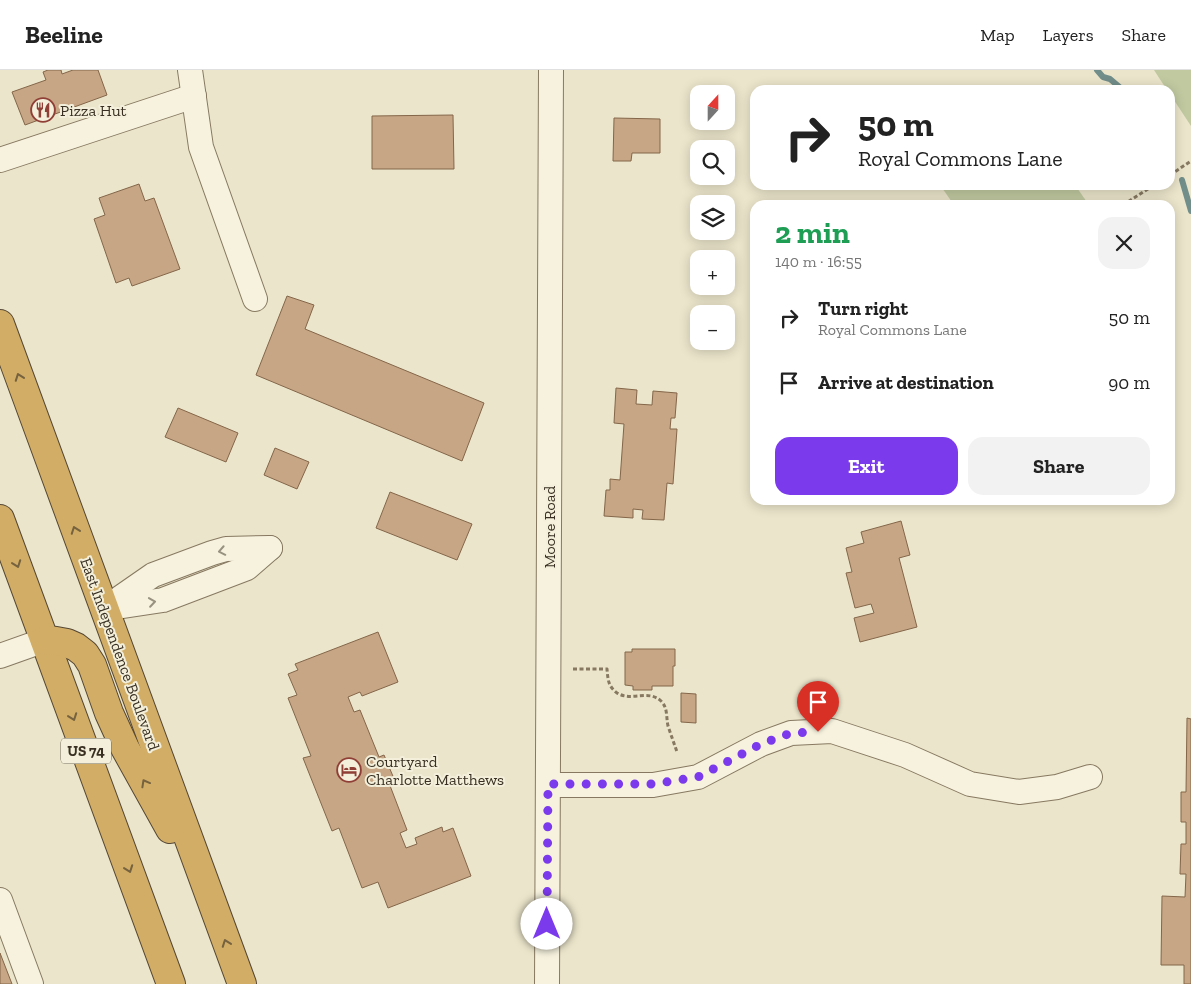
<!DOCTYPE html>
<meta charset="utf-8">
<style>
body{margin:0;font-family:"Zilla Slab",serif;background:#f2f2f2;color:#222;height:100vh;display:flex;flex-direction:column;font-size:19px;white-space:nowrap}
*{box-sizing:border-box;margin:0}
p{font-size:16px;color:#767676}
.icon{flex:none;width:28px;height:28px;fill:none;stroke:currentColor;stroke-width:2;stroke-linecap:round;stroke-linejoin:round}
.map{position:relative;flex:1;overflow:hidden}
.drawer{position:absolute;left:750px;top:130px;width:425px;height:305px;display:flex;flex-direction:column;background:#fff;border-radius:15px;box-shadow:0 2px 12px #0003}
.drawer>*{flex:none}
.top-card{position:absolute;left:750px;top:15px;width:425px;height:105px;border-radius:15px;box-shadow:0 2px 12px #0003;background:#fff;color:#222;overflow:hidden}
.needle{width:32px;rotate:21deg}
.fabs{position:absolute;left:690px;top:15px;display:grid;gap:10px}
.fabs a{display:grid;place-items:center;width:45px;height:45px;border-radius:10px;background:#fff;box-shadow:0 2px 12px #0003;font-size:25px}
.pin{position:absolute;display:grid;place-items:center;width:42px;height:42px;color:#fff;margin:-51px -21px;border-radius:50% 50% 50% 0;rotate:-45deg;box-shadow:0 0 5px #0007}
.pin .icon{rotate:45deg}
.me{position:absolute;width:55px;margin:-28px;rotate:0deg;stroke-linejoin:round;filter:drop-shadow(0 0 4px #0008)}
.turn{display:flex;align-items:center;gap:18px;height:105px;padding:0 25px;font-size:22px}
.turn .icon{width:65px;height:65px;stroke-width:2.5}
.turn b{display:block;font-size:35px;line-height:42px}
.round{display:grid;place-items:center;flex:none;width:52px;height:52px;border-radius:15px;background:#f2f2f2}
.head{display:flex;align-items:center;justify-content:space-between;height:85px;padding:0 25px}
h1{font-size:30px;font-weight:700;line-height:38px;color:#1e9e55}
.action{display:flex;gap:10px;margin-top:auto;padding:10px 25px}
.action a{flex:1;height:58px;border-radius:15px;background:#7c3aed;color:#fff;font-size:20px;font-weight:700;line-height:58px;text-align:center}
.action a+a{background:#f2f2f2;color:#222}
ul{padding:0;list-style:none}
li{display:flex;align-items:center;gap:15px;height:65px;padding:0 25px}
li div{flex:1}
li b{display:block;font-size:19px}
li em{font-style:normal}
header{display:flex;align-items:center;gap:30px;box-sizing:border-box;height:70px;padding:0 25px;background:#fff;border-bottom:1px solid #e0e0e0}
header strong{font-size:24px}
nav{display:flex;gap:28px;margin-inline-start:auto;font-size:18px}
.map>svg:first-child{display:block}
.green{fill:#c0c9a0}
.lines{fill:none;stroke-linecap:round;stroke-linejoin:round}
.stream{stroke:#728e8a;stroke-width:6}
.building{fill:#c6a685;stroke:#846649}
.minor-casing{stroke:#877961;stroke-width:26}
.highway-casing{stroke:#554734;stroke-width:30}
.path{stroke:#877961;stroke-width:3;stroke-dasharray:4 2.5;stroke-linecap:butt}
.minor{stroke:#f6f2de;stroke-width:24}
.highway{stroke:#d1ad66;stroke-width:28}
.oneway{stroke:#76623e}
.oneway2{stroke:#989180}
.route{stroke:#7c3aed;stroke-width:9;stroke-dasharray:0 16.2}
.labels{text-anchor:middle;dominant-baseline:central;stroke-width:4;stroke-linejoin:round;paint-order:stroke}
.shield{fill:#f3efda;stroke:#71695a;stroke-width:1}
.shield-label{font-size:15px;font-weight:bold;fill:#393023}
.poi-label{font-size:16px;fill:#393023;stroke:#f3efda;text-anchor:start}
.street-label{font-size:16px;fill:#393023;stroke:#f3efda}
</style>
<header>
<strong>Beeline</strong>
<nav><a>Map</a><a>Layers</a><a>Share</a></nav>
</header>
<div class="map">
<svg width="1191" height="914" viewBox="0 0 1191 914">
<rect width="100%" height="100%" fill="#ebe5cb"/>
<g class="green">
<path d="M 1154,0 L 1191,0 L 1191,56 L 1170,24 L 1170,20 L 1167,20 Z"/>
<path d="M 940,115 L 1075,115 L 1089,135 L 954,135 Z"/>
</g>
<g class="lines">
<g class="stream">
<path d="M 1097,0 L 1103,7 L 1110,9 L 1123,20"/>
<path d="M 1182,110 L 1191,141"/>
</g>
</g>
<g class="building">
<path d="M 48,0 L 61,0 L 62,4 L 73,0 L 98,0 L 107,25 L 25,55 L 12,22 L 46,10 L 43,2 Z"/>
<path d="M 453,45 L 454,99 L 372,99 L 372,46 Z"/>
<path d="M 614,48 L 660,49 L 660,83 L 632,83 L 631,91 L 613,91 Z"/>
<path d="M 139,114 L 145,131 L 154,128 L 180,199 L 132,216 L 129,208 L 116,213 L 94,149 L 105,145 L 99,128 Z"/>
<path d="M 287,226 L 314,235 L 305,259 L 484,333 L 462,391 L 256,305 Z"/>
<path d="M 616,318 L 637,320 L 636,334 L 652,335 L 653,321 L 677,323 L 675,348 L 671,348 L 670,359 L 677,359 L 673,414 L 667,413 L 664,450 L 642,449 L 643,440 L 633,439 L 633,448 L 604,446 L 606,420 L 610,420 L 610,409 L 620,410 L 624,354 L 614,353 Z"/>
<path d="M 178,338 L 238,363 L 226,392 L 165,367 Z"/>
<path d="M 275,378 L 309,392 L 297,419 L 264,405 Z"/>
<path d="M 390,422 L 472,454 L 457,490 L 376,458 Z"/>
<path d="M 901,451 L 910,485 L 899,488 L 917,557 L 860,572 L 854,548 L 874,543 L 871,534 L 855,538 L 846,503 L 852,502 L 846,478 L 864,473 L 861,462 Z"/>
<path d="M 378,562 L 398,612 L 362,626 L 360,622 L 348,627 L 354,642 L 360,640 L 379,687 L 384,685 L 395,711 L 389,713 L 407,760 L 400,763 L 406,778 L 417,774 L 415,768 L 442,757 L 443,762 L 453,758 L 471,806 L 388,838 L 378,812 L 362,818 L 339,758 L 332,761 L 303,688 L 311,686 L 288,628 L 297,625 L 288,604 L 298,600 L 295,594 Z"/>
<path d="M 632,579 L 675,579 L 675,596 L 673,596 L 673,616 L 652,616 L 652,620 L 633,620 L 633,616 L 625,615 L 625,582 L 632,582 Z"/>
<path d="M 681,623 L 696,624 L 696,653 L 681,652 Z"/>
<path d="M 1187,648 L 1191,649 L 1191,914 L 1184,914 L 1184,895 L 1161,895 L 1162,826 L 1185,827 L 1186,804 L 1180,804 L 1181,774 L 1186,774 L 1186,752 L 1181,752 L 1181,722 L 1186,722 Z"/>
<path d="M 0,883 L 12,914 L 0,914 Z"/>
</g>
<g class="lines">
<g class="minor-casing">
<g id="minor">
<path d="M 190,0 L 201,77 L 255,229"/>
<path d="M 0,90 L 194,26"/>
<path d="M 110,538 L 163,530 L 247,498 L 270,478"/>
<path d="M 104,539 L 153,505 L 212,483 L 226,479 L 270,478"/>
<path d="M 0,586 L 45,570"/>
<path d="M 548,715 L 653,715 L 698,707 L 761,674 L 791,663 L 832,661 L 905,685 L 970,714 L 1019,722 L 1057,717 L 1090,707"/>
<path d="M 0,830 L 31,914"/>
<path d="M 547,914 L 551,0"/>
</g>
</g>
<g class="highway-casing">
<g id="highway">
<path d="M 0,254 L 242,914"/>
<path d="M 0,449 L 171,914"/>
<path d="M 45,570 L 56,571 L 67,573 L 76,577 L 85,584 L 92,595 L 109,643 L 125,678 L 170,759"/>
</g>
</g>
<g class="path">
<path d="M 1170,105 L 1191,91"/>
<path d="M 1123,135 L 1154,115"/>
<path d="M 573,599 L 607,599 C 608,610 608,616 617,623 C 632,632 648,619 661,631 C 668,638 666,647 668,656 C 671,665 674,673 677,682"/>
</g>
<use href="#minor" class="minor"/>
<use href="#highway" class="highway"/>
</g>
<defs><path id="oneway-chevron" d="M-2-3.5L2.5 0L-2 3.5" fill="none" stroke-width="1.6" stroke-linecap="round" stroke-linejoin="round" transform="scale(1.25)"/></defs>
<g class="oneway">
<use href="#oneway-chevron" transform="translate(19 307) rotate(-110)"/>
<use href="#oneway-chevron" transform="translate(75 460) rotate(-110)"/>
<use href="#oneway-chevron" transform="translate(17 494) rotate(70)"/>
<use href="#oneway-chevron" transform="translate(73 647) rotate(70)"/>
<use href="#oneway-chevron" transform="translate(145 713) rotate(-119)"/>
<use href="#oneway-chevron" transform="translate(129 799) rotate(70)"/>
<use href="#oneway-chevron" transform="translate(226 873) rotate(-110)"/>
</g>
<g class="oneway2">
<use href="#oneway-chevron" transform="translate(222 481) rotate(169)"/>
<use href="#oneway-chevron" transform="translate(152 532) rotate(-8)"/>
</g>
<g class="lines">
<path class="route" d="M 547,854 L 548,714 L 653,714 L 698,707 L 761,674 L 791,663 L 818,662"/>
</g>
<defs>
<g id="restaurant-ring" transform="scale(1.25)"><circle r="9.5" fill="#f3efda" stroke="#903f36" stroke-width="1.5"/><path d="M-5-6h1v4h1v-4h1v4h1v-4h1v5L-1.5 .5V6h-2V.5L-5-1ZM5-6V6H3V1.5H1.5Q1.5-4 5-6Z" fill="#903f36"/></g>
<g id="hotel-ring" transform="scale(1.25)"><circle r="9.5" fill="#f3efda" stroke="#903f36" stroke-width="1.5"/><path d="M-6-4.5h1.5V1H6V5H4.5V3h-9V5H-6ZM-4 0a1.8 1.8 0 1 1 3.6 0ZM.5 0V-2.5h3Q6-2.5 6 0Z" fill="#903f36"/></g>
</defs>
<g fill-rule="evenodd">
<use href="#restaurant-ring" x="43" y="40"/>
<use href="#hotel-ring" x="349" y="700"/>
</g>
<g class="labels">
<rect class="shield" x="61" y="668.5" width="50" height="25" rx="4"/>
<g class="shield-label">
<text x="86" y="681">US 74</text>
</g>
<g class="poi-label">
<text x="60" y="40">Pizza Hut</text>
<text x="366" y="691">Courtyard<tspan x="366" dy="18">Charlotte Matthews</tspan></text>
</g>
<g class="street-label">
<text transform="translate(549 457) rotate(-90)">Moore Road</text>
<text transform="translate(120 584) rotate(70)">East Independence Boulevard</text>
</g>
</g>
</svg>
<div class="fabs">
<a><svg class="needle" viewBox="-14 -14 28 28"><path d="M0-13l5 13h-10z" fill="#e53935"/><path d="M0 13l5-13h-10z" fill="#767676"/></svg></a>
<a><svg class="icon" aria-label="search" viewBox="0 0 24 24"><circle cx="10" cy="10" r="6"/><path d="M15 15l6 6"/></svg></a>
<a><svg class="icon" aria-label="layers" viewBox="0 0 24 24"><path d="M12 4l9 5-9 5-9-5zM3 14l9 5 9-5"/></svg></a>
<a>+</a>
<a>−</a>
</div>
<div class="pin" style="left:818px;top:662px;background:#d93025"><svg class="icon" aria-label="arrive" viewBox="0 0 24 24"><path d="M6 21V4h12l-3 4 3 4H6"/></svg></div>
<svg class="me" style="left:547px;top:854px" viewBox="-20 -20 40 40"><circle r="19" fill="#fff"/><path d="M0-13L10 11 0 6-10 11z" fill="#7c3aed"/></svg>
<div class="top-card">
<div class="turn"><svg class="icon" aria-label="right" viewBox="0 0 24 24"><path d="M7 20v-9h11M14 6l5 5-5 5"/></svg><div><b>50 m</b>Royal Commons Lane</div></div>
</div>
<section class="drawer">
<div class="head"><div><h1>2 min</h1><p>140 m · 16:55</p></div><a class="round"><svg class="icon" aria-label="close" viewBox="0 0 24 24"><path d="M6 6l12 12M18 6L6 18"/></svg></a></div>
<ul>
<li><svg class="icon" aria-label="right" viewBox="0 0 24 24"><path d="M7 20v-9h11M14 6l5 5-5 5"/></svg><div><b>Turn right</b><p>Royal Commons Lane</p></div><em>50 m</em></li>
<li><svg class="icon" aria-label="arrive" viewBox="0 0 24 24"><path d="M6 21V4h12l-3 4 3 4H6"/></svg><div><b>Arrive at destination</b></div><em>90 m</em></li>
</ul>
<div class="action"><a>Exit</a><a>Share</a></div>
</section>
</div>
